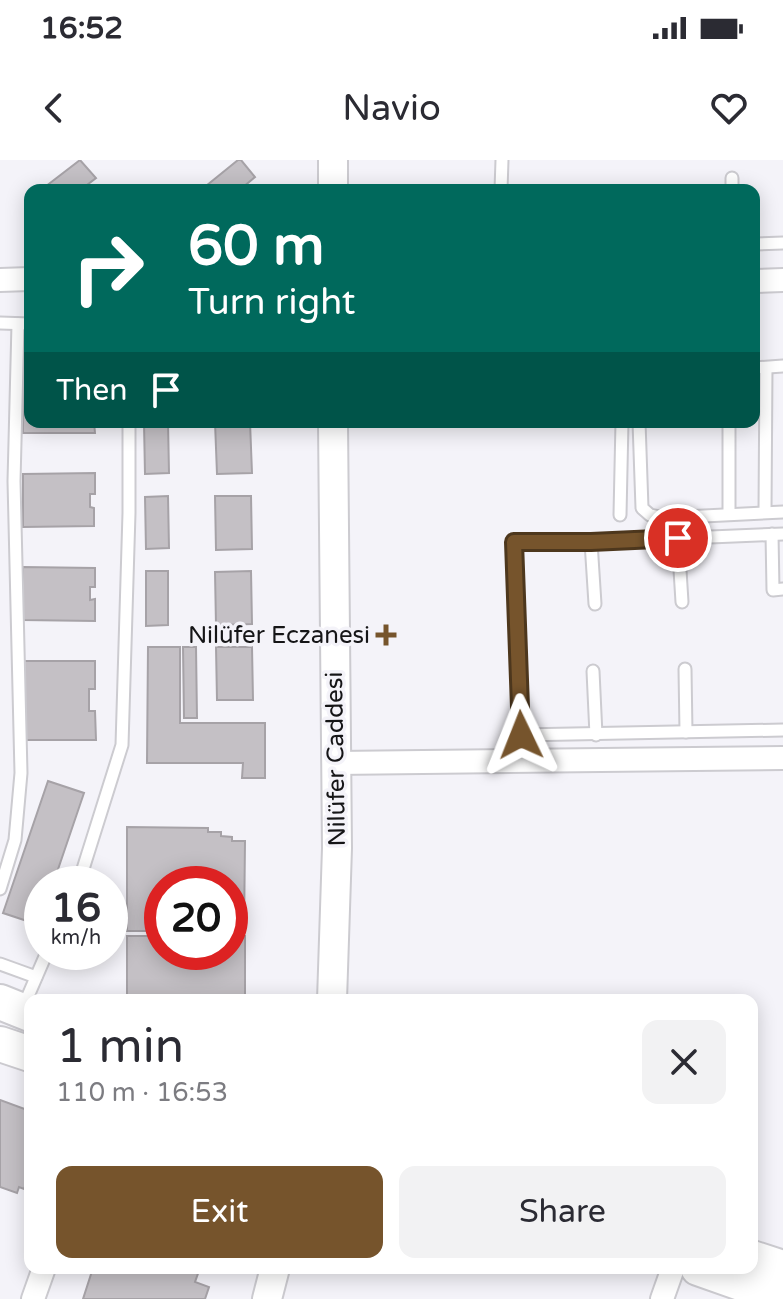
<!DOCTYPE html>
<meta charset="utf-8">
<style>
body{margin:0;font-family:"Varela Round",sans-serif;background:#f2f2f3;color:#2b2b33;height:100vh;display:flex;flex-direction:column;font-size:30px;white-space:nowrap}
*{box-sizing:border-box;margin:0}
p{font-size:26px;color:#7c7c81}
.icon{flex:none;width:44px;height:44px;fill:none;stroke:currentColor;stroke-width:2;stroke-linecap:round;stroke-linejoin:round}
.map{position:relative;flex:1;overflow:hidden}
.sheet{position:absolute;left:24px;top:834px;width:734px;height:280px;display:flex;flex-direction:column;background:#fff;border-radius:16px;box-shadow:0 4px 20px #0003}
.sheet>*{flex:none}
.top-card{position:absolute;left:24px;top:24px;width:736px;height:244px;border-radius:16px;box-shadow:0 4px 20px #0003;background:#00695c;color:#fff;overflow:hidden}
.speed{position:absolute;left:24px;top:706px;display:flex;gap:16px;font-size:40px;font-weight:700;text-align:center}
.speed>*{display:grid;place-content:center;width:104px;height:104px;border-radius:50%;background:#fff;box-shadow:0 4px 20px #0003;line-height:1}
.speed small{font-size:20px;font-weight:400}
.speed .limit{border:12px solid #d22;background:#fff;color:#111}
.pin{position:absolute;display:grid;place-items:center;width:68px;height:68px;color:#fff;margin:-34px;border:4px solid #fff;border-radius:50%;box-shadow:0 2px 8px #0007}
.me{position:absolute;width:88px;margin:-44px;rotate:358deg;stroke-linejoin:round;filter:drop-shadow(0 0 6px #0008)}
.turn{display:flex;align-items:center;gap:28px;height:168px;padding:0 32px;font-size:36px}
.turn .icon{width:104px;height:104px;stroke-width:2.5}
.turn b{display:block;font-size:56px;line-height:68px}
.then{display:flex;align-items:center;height:76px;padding:0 32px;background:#0003;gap:16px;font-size:30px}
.round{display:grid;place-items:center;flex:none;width:84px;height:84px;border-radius:16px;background:#f2f2f3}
.overview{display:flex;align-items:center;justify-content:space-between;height:136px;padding:0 32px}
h1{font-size:48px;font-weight:600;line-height:60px}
.cta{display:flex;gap:16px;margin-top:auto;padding:16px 32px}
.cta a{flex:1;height:92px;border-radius:16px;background:#76542c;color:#fff;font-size:32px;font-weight:600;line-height:92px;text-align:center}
.cta a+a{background:#f2f2f3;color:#2b2b33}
.status{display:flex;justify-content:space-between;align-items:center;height:56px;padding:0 40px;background:#fff;direction:ltr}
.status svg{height:22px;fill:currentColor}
header{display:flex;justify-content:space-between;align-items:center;height:104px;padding:0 32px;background:#fff;font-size:36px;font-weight:600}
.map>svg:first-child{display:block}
.building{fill:#c4c0c5;stroke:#a6a2a7;stroke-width:2}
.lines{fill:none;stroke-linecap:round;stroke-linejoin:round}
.service-casing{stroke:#cccbd0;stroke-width:15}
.minor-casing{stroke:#cccbd0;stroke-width:26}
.tertiary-casing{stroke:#cccbd0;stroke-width:32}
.primary-casing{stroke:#cccbd0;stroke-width:38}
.service{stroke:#fff;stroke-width:11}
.minor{stroke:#fff;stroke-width:22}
.tertiary{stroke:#fff;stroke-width:28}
.primary{stroke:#fff;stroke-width:34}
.route-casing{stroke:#4d371d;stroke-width:20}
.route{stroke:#76542c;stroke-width:14}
.poi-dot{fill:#76542c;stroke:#f4f3f9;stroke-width:3}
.labels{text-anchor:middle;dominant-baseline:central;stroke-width:7;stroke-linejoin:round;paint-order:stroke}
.poi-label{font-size:24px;fill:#151517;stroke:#f4f3f9;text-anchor:end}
.street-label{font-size:24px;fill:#151517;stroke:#f4f3f9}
</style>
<div class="status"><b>16:52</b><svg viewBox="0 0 49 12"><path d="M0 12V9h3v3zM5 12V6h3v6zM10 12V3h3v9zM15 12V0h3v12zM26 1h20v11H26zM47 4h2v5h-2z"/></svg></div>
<header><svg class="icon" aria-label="back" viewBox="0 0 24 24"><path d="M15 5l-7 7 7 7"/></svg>Navio<svg class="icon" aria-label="heart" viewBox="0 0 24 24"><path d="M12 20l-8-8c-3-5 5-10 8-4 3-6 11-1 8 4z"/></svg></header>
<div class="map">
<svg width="783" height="1139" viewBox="0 0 783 1139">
<rect width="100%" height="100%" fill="#f4f3f9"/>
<g class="building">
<path d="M 80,0 L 96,18 L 83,28 L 84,30 L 41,30 Z"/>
<path d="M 238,0 L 241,0 L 255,17 L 242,28 L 243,30 L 201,30 Z"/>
<path d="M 22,196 L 30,196 L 30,262 L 94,262 L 95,273 L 23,273 Z"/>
<path d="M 168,262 L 169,313 L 145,314 L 144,263 Z"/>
<path d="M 215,262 L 250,262 L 252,313 L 217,314 Z"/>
<path d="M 95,313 L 95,334 L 90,334 L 90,347 L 94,348 L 94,366 L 23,367 L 23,314 Z"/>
<path d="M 168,336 L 169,388 L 146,389 L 145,337 Z"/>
<path d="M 215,336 L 251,336 L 252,389 L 216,390 Z"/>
<path d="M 23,407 L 95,408 L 95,427 L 90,427 L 90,440 L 95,439 L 95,461 L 23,460 Z"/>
<path d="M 146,411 L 168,411 L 168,465 L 146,466 Z"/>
<path d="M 251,411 L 252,464 L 216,465 L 215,412 Z"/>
<path d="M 148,487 L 180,487 L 180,563 L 265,563 L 265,618 L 242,618 L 243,603 L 147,603 Z"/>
<path d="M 183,487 L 196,487 L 197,558 L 184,558 Z"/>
<path d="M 216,487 L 252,487 L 253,540 L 217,540 Z"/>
<path d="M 23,501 L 95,501 L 95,529 L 89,529 L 89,551 L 95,551 L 96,580 L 24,580 Z"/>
<path d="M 48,621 L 84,633 L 53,724 L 42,724 L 42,756 L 39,765 L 3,753 Z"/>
<path d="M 127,667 L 208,668 L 208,672 L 221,672 L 221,676 L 232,677 L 232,681 L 245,681 L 244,772 L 230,772 L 230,724 L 162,724 L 162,771 L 127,771 Z"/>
<path d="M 127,776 L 162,776 L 162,792 L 230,792 L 230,776 L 245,776 L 245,840 L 127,840 Z"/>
<path d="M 0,940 L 30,951 L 30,1015 L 24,1029 L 19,1027 L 17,1033 L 0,1027 Z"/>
<path d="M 93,1108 L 200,1108 L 195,1122 L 209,1127 L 205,1139 L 83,1139 Z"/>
</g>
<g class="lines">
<g class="service-casing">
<g id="service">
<path d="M 501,30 L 502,0"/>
<path d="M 732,30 L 732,18"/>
<path d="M 754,84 L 783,83"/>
<path d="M 0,163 L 30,164"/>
<path d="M 754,208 L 783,206"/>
<path d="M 639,262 L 642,348 L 650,355 L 664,358 L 783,352"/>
<path d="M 729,262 L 729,353"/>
<path d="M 765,351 L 766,208"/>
<path d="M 620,355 L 622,262"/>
<path d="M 772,374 L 773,430 L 783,429"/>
<path d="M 783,374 L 591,382 L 514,382 L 521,575 L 783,570"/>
<path d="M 678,378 L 682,442"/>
<path d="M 591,382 L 595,444"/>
<path d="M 685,509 L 686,572"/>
<path d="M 593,511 L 596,575"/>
<path d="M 76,724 L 83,709 L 122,585 L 129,353 L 129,262"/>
<path d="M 0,729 L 15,680 L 21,613 L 14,321 L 18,164"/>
<path d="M 0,804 L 36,817"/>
<path d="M 22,846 L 28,836 L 47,792"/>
</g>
</g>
<g class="minor-casing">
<g id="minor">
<path d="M 0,120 L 30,119"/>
<path d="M 754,121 L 783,120"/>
<path d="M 336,603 L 783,598"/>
<path d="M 33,1139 L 44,1108"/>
<path d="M 662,1139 L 673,1108"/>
</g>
</g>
<g class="tertiary-casing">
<g id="tertiary">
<path d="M 333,0 L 333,30"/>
<path d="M 332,840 L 337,688 L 333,262"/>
<path d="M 267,1139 L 275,1108"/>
</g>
</g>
<g class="primary-casing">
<g id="primary">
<path d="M 0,842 L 30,854"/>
<path d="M 0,884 L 30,894"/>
<path d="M 752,1098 L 783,1108"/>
<path d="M 698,1108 L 783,1138"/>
</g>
</g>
<use href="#service" class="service"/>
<use href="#minor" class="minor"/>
<use href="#tertiary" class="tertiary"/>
<use href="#primary" class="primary"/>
</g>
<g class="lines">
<g class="route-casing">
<path id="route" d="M 521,575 L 514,382 L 591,382 L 678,378"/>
</g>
<use href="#route" class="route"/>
</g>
<path class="poi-dot" d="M382 463h8v8h8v8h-8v8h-8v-8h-8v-8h8z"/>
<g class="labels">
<g class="poi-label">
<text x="370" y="475">Nilüfer Eczanesi</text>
</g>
<g class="street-label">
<text transform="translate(336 599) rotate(-91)">Nilüfer Caddesi</text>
</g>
</g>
</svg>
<div class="speed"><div>16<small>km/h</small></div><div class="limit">20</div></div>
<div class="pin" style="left:678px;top:378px;background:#d93025"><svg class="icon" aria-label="arrive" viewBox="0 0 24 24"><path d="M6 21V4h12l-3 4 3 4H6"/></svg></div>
<svg class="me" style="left:521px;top:575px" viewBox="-20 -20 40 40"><path d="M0-17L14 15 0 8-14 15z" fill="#76542c" stroke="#fff" stroke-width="4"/></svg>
<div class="top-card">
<div class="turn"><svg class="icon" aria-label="right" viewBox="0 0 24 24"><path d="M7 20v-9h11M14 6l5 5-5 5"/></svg><div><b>60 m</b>Turn right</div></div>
<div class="then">Then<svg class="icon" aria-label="arrive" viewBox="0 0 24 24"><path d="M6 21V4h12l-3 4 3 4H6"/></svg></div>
</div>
<section class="sheet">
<div class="overview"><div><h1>1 min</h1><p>110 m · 16:53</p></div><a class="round"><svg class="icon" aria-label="close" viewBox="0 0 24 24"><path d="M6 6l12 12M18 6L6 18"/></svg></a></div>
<div class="cta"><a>Exit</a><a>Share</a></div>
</section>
</div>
